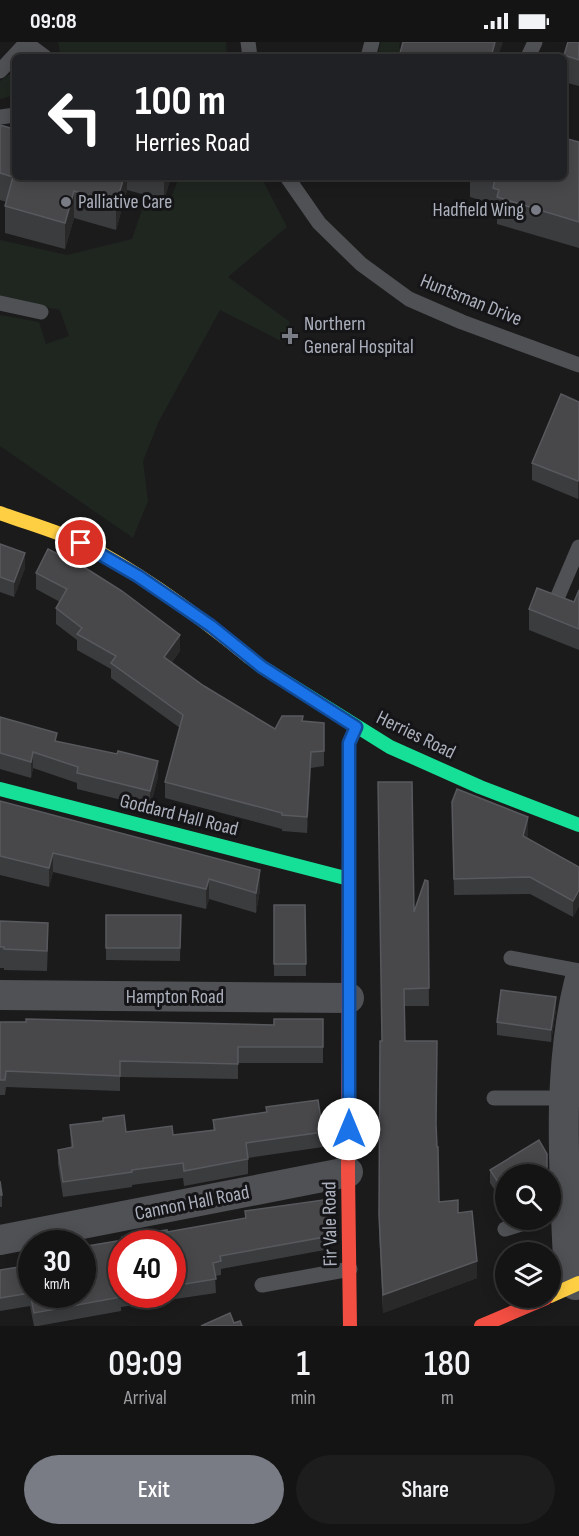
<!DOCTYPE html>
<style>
body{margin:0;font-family:"Sofia Sans Condensed",sans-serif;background:#1d1d1e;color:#f1f3f6;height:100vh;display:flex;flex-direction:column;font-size:22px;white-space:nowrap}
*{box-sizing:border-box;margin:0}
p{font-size:20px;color:#9d9ea0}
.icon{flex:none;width:33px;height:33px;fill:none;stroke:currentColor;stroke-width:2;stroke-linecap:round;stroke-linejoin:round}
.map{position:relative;height:1284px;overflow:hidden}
.drawer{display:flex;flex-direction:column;background:#141415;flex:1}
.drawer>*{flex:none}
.hud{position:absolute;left:12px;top:12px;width:555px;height:126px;border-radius:9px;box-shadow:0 3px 15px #0003,0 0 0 2px #333334;background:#202124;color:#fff;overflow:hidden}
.fabs{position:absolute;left:495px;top:1122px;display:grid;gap:12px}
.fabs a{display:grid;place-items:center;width:66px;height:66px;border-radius:50%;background:#141415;box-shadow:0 3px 15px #0003,0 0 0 2px #333334;font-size:30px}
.speed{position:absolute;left:18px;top:1188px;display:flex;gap:12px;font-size:30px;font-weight:700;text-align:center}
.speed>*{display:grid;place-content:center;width:78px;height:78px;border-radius:50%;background:#141415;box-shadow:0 3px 15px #0003,0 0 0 2px #333334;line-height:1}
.speed small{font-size:15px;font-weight:400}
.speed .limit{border:9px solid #d22;background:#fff;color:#111}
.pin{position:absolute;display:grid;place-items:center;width:51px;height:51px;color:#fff;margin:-26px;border:3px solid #fff;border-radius:50%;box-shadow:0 2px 6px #0007}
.me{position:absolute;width:66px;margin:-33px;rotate:0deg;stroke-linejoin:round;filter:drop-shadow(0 0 4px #0008)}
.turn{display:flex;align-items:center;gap:21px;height:126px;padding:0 24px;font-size:27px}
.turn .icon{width:78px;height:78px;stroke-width:2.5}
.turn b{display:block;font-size:42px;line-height:51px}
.eta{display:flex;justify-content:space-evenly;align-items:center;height:102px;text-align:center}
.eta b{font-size:36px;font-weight:600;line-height:42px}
.button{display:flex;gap:12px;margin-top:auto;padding:12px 24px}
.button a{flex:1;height:69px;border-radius:36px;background:#797c85;color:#fff;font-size:24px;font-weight:600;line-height:69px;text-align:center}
.button a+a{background:#1d1d1e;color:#f1f3f6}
.status{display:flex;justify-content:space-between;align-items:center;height:42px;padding:0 30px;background:#141415;direction:ltr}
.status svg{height:16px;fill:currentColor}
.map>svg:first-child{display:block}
.green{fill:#1f2620}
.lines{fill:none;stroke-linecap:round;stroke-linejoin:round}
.lane{stroke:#4f5155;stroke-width:15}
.street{stroke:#4f5155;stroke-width:30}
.fast{stroke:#16e098;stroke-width:14}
.slow{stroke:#ffcf43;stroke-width:14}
.jam{stroke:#f24e42;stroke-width:14}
.wall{fill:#3b3c3e;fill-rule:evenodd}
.shaded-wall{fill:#29292a}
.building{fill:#48484b;stroke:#57595d;stroke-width:1.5}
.route-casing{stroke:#114b97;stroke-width:15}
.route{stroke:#1a73e8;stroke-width:10}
.poi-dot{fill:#797c85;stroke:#151518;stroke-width:2}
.labels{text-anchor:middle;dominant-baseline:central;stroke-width:6;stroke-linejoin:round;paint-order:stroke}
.poi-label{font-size:20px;fill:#acb1bd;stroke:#151518;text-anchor:start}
.street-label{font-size:20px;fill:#acb1bd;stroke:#151518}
</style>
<div class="status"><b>09:08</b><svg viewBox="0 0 49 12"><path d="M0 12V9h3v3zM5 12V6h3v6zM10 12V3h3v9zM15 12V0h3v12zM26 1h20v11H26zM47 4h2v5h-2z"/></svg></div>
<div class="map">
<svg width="579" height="1284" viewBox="0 0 579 1284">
<rect width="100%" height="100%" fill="#1b1b1c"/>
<g class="green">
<path d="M 58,0 L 226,0 L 227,15 L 69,15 L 60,10 Z"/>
<path d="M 381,0 L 400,0 L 399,6 L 407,9 L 405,15 L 377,15 Z"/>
<path d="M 15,32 L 15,53 L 0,57 L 0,39 L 8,33 Z"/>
<path d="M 179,135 L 261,135 L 287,185 L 228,235 L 290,280 L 281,299 L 220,268 L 159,379 L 143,419 L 148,459 L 133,496 L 0,404 L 0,273 L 39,280 L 46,302 L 69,294 L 60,268 L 0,256 L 0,198 L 67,213 L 132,197 L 145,159 L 169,162 Z"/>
</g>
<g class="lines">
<g class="lane">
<path d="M 248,0 L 250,15"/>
<path d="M 26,1 L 45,15"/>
<path d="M 368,15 L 372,0"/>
<path d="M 528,15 L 535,0"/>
<path d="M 0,29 L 27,0"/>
<path d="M 0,75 L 15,73"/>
<path d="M 287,135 L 319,181 L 361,222 L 409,257 L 462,280 L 579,323"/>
<path d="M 0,261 L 41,270"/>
<path d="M 555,561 L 579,505"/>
<path d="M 511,916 L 579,929"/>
<path d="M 494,1056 L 564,1056"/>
<path d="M 505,1187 L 534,1178"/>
<path d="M 262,1243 L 350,1227"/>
</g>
<g class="street">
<path d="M 0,953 L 349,956"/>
<path d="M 0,1198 L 348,1130"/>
<path d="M 575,1243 L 568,1218 C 564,1127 557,1029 579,940"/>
</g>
<g class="fast">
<path d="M 249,615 L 262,625 L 390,705 L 480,745 L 579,783"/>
<path d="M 0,747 L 349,837"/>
</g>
<g class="slow">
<path d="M 0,471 C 27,481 56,489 82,501 C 139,530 200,575 249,615"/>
<path d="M 349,786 L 349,701 L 356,685"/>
<path d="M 550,1254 L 579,1241"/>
</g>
<g class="jam">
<path d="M 349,786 L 348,1130 L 350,1284"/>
<path d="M 481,1284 L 546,1256"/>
</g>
</g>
<g class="wall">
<path d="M 579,0 L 579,44 L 564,40 L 564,13 Z"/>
<path d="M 0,83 L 15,135 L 171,135 L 164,158 L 127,148 L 116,188 L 74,176 L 65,207 L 5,191 L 5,164 L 7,160 L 0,158 Z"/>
<path d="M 579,100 L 579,206 L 497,182 L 497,174 L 493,173 L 493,162 L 470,155 L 470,135 L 564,135 Z"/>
<path d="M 579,360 L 579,455 L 578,457 L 532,438 L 532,421 Z"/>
<path d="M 0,502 L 25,526 L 14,555 L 0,550 Z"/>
<path d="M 48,507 L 180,609 L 172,620 L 204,644 L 275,687 L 303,679 L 324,681 L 324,724 L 311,726 L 307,791 L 282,789 L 282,787 L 165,756 L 165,740 L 180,686 L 111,636 L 111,627 L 77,608 L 77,598 L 56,582 L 56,566 L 60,560 L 36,547 L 36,531 Z"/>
<path d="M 579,548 L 579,608 L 529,588 L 529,567 L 574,560 Z"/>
<path d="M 0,675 L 57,700 L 158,735 L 150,765 L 77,747 L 77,741 L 33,726 L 31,736 L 0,727 Z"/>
<path d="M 0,759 L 260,848 L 256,871 L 209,857 L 206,867 L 53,830 L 49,845 L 0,833 Z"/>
<path d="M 452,760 L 528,792 L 527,796 L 579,825 L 579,864 L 573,875 L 530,852 L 454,853 Z"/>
<path d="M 428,839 L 429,964 L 404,964 L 405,999 L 436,1087 L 439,1160 L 458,1171 L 477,1236 L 383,1271 L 379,1190 L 380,999 L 382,999 L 414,870 Z"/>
<path d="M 274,863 L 305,863 L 306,934 L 274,934 Z"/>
<path d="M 106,873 L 181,873 L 180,919 L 106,918 Z"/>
<path d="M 0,879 L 48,902 L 47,929 L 4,928 L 4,926 L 0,926 Z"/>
<path d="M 556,968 L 551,1000 L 497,993 L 497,980 Z"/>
<path d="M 323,977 L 323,1021 L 238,1021 L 238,1037 L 120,1035 L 120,1049 L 6,1045 L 5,1053 L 0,1053 L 0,980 L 274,983 Z"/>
<path d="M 266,1065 L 323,1090 L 323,1105 L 248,1116 L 248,1132 L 184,1144 L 183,1136 L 132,1143 L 132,1145 L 63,1155 L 58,1122 L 58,1108 L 71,1106 L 70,1083 L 126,1090 L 173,1093 L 213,1088 L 213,1078 L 266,1070 Z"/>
<path d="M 490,1128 L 547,1132 L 506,1132 L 506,1165 L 490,1141 Z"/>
<path d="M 0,1139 L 2,1153 L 2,1165 L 0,1165 Z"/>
<path d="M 330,1157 L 330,1207 L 221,1227 L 221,1233 L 215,1234 L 216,1251 L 121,1265 L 121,1269 L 38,1284 L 34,1284 L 30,1264 L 0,1269 L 0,1228 L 32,1223 L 32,1252 L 82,1252 L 82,1205 L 122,1198 L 122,1195 L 167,1188 L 167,1190 L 245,1177 L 245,1169 ZM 122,1202 L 172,1202 L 172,1252 L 122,1252 Z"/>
</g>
<g class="shaded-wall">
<path d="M 495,0 L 503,0 L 498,15 L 491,15 Z"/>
<path d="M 124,135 L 127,135 L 127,148 L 116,188 L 116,162 Z"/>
<path d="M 164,135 L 171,135 L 164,158 Z"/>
<path d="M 74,149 L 74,176 L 65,207 L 65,181 Z"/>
<path d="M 579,437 L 579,455 L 578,457 L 578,439 Z"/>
<path d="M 25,511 L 25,526 L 14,555 L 14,540 Z"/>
<path d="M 180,593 L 180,609 L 164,630 L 164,615 Z"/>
<path d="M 33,710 L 33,726 L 31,736 L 31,720 Z"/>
<path d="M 311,710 L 311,726 L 307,791 L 307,775 Z"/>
<path d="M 158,719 L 158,735 L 150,765 L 150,749 Z"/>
<path d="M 528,775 L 528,792 L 523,811 L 523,794 Z"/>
<path d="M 53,811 L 53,830 L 49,845 L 49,826 Z"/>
<path d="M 260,828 L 260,848 L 256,871 L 256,851 Z"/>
<path d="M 209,837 L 209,857 L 206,867 L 206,847 Z"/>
<path d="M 579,848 L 579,864 L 573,875 L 573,859 Z"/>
<path d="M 556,955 L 556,968 L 551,1000 L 551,988 Z"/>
<path d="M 547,1128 L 547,1132 L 539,1132 Z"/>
<path d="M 477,1219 L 477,1236 L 383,1271 L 383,1253 Z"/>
</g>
<g class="building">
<path d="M 403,0 L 495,0 L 491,15 L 399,15 Z"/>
<path d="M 568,0 L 579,0 L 579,18 L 564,13 Z"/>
<path d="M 0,83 L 14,87 L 15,84 L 15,135 L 124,135 L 116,162 L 74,149 L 65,181 L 5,164 L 13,135 L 0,131 Z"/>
<path d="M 564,96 L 579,100 L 579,180 L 497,155 L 499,148 L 493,146 L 495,137 L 489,135 L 564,135 Z"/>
<path d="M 561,352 L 579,360 L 579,437 L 578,439 L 532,421 Z"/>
<path d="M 0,502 L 25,511 L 14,540 L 0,535 Z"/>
<path d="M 48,507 L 87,527 L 122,549 L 180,593 L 164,615 L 204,644 L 275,687 L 282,674 L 303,674 L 302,679 L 324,681 L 324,709 L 311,710 L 307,775 L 282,773 L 282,771 L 165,740 L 183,673 L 111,621 L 116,614 L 77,592 L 82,586 L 56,566 L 67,547 L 36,531 Z"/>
<path d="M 537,546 L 574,560 L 579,548 L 579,587 L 529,567 Z"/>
<path d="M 0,675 L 57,691 L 55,699 L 117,712 L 118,709 L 158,719 L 150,749 L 77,731 L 78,725 L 33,710 L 31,720 L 0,711 Z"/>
<path d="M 378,740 L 412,740 L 414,870 L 425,838 L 428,839 L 429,946 L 404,947 L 405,999 L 437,999 L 436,1082 L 437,1105 L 438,1105 L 439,1160 L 458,1158 L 458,1171 L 472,1169 L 477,1219 L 383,1253 L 379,1173 L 380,999 L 382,999 Z"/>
<path d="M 457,747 L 528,775 L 523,794 L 579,825 L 579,848 L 573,859 L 530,835 L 454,837 L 452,760 Z"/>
<path d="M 0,759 L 260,828 L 256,851 L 209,837 L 206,847 L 53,811 L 49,826 L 0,814 Z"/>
<path d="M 274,863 L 305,863 L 306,922 L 274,922 Z"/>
<path d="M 106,873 L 181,873 L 180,906 L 106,906 Z"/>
<path d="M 0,879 L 48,881 L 47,909 L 4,907 L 4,905 L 0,905 Z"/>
<path d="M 501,948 L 556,955 L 551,988 L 497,980 Z"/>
<path d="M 26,977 L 274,983 L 274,977 L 323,977 L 323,1005 L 238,1005 L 238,1022 L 120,1019 L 120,1034 L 6,1029 L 5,1038 L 0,1038 L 0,980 L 26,980 Z"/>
<path d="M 318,1058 L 323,1090 L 246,1101 L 248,1117 L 184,1129 L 183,1121 L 132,1128 L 132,1130 L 63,1140 L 58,1108 L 73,1105 L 70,1083 L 103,1079 L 103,1076 L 124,1073 L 126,1090 L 172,1084 L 173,1093 L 215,1088 L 213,1078 L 267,1070 L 266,1065 Z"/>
<path d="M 539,1098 L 547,1112 L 547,1128 L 539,1132 L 506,1132 L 506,1152 L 490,1128 Z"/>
<path d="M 0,1139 L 2,1153 L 0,1153 Z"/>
<path d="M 330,1157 L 330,1194 L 220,1214 L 221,1219 L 213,1221 L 216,1237 L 172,1244 L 172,1202 L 122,1202 L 122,1252 L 120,1252 L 121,1255 L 34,1271 L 30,1251 L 0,1256 L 0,1228 L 32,1223 L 32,1252 L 82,1252 L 82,1205 L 123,1198 L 122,1195 L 167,1188 L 167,1190 L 246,1176 L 245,1169 Z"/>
<path d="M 230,1271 L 234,1281 L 240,1279 L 242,1284 L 201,1284 Z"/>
</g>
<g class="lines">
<g class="route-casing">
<path id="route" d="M 81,501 L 138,534 L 182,564 L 211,584 L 262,625 L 356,685 L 349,701 L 349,1087"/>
</g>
<use href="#route" class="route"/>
</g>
<g class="poi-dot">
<circle cx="66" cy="160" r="6"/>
<circle cx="536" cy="168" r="6"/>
<path d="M287 285h6v6h6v6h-6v6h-6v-6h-6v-6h6z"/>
</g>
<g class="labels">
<g class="poi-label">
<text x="78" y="160">Palliative Care</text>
<text x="524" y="168" text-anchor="end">Hadfield Wing</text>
<text x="304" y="282">Northern<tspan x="304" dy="23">General Hospital</tspan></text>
</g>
<g class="street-label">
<text transform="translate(471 258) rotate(22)">Huntsman Drive</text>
<text transform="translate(416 693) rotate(26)">Herries Road</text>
<text transform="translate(179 773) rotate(14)">Goddard Hall Road</text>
<text x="175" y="955">Hampton Road</text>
<text transform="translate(192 1161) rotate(-11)">Cannon Hall Road</text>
<text transform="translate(330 1182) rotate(-91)">Fir Vale Road</text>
</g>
</g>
</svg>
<div class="fabs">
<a><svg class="icon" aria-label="search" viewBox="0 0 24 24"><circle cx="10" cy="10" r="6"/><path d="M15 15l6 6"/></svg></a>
<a><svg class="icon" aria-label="layers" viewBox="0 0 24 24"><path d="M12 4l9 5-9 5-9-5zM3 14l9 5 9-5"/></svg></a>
</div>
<div class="speed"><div>30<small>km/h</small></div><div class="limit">40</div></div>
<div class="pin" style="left:81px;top:501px;background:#d93025"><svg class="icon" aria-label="arrive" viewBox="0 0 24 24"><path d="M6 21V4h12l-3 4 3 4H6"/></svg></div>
<svg class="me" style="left:349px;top:1087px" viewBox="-20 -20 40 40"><circle r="19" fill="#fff"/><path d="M0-13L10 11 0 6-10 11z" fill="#1a73e8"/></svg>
<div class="hud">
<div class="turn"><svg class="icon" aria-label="left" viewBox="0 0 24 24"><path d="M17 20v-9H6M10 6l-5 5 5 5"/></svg><div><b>100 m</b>Herries Road</div></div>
</div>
</div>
<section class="drawer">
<div class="eta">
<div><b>09:09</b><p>Arrival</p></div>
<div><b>1</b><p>min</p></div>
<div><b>180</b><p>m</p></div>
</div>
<div class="button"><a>Exit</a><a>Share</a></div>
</section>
